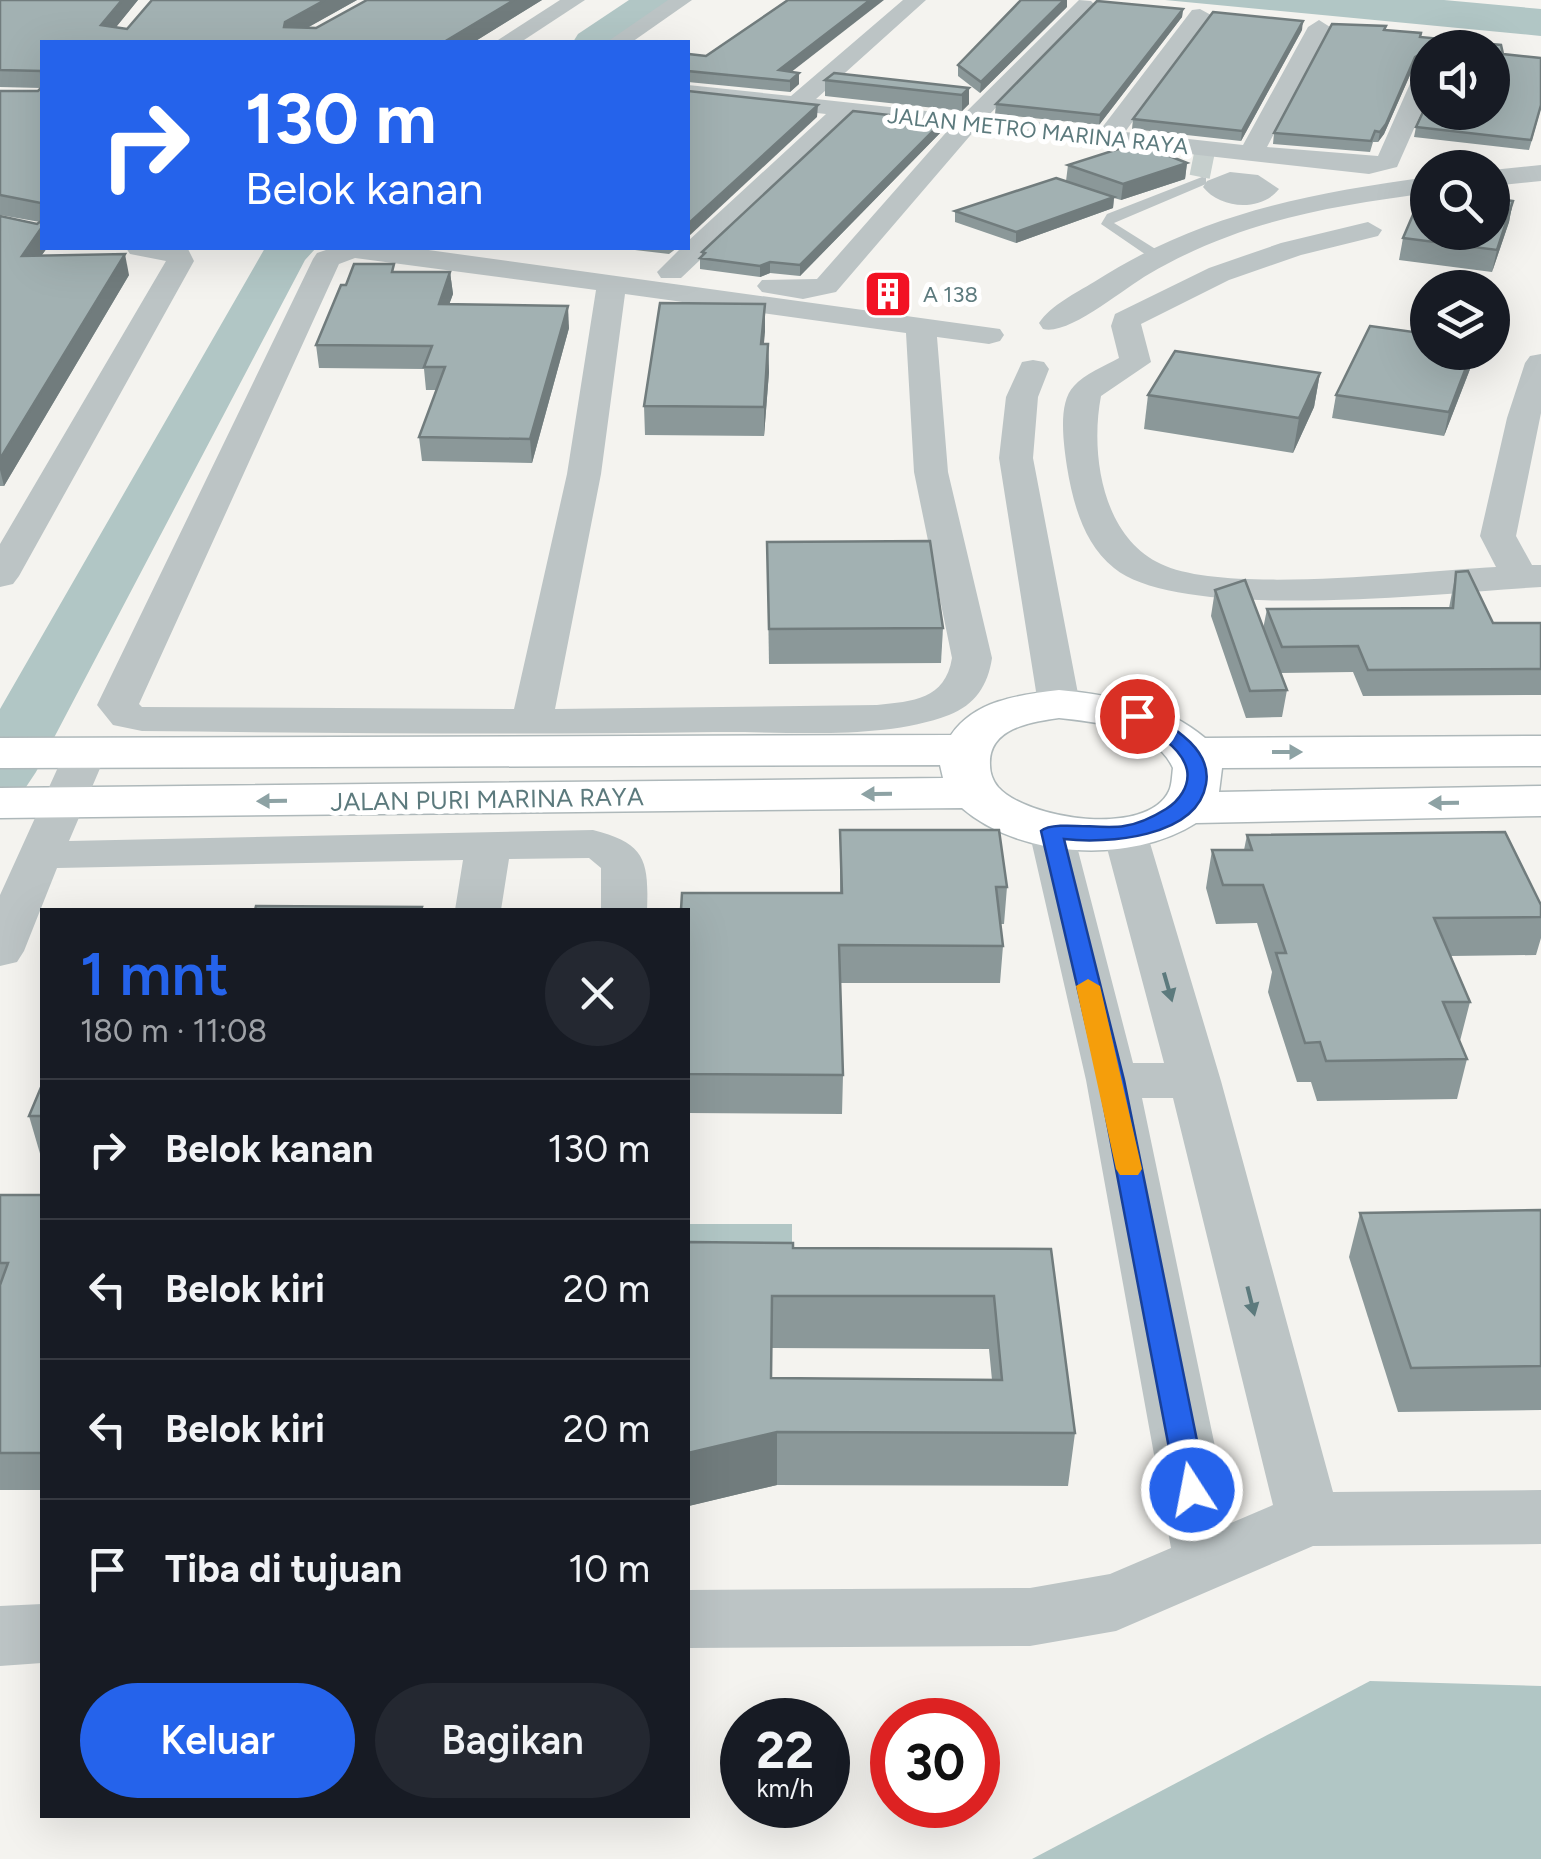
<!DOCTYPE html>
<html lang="id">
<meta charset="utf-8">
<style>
body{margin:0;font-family:Figtree,sans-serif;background:#242831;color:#f1f3f6;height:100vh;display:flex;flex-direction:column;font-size:38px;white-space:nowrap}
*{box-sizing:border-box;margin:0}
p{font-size:32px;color:#9ea1a6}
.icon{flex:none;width:55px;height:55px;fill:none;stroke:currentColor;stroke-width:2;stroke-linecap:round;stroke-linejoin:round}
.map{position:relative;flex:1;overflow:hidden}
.sheet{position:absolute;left:40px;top:908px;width:650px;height:910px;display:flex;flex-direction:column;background:#171b24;border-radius:0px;box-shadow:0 10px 40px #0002}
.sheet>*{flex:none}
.guide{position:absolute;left:40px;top:40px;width:650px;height:210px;border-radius:0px;box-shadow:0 10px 40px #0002;background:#2563eb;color:#fff;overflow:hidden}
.fabs{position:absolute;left:1410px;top:30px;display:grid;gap:20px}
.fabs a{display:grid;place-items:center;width:100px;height:100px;border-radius:50%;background:#171b24;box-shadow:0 10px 40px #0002;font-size:50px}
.speed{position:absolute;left:720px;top:1698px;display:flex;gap:20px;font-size:50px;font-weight:700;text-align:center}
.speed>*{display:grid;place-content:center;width:130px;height:130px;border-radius:50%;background:#171b24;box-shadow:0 10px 40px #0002;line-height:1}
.speed small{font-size:25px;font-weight:400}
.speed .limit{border:15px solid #d22;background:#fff;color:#111}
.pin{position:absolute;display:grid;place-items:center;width:85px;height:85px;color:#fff;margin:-42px;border:5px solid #fff;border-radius:50%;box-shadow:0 2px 10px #0007}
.me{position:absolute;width:110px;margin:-55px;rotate:349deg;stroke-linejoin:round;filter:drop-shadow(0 0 8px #0008)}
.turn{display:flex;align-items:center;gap:35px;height:210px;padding:0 40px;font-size:45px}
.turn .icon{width:130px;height:130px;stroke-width:2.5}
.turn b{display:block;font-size:70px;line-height:85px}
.round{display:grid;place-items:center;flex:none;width:105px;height:105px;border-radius:52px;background:#242831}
.overview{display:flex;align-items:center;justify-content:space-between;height:170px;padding:0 40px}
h1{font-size:60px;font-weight:600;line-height:75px;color:#2563eb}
.cta{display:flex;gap:20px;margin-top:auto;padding:20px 40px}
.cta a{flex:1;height:115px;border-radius:60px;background:#2563eb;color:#fff;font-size:40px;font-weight:600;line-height:115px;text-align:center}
.cta a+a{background:#242831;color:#f1f3f6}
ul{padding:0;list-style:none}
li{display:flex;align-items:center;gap:30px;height:140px;padding:0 40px;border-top:2px solid #363941}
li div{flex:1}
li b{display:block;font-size:38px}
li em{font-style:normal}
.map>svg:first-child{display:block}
.water{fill:#b1c6c5}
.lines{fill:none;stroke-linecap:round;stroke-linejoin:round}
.river{fill:#b1c6c5;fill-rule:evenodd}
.street-tunnel{stroke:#c6cfcd;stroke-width:24;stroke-dasharray:24 12;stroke-linecap:butt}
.secondary-casing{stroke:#aeb8ba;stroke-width:3}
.lane{fill:#bcc4c5;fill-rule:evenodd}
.street{fill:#bcc4c5;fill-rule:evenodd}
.secondary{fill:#fff;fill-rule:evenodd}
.wall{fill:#8b9899;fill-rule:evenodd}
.shaded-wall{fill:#717c7d}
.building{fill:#a2b1b2;stroke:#717c7d;stroke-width:2.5;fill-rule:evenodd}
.oneway{fill:#8da2a4}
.oneway2{fill:#5c7a7d}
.route{fill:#2563eb;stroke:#184099;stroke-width:2.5}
.slow{fill:#f59e0b}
.labels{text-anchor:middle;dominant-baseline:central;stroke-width:10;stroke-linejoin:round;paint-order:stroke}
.far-street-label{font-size:22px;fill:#5c7a7d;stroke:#fff}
.far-poi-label{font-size:22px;fill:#5c7a7d;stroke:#fff;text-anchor:start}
.street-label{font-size:25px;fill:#5c7a7d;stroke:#fff}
</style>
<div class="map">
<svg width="1541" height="1859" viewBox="0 0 1541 1859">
<rect width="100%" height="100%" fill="#f4f3ef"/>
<g class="water">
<path d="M 1165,0 L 1444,0 L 1541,9 L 1541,36 Z"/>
<rect x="688" y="1224" width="104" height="71"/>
<path d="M 1370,1681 L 1541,1686 L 1541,1859 L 1032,1859 Z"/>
</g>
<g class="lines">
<g class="river">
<path d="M 629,0 L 671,0 L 615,42 L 573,42 L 578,34 Z"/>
<path d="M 265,248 L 316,248 L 305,260 L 36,772 L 26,787 L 0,794 L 0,709 Z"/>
</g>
<path class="street-tunnel" d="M 1192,163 L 1212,167"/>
<g class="secondary-casing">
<path id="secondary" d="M 1059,690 C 1109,695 1166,704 1205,738 L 1541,736 L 1541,766 L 1222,768 L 1219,792 L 1541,786 L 1541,816 L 1196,823 C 1132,864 1021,859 962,808 L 0,818 L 0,788 L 943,778 L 940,765 L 0,768 L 0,738 L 951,735 C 975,700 1019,695 1059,690 ZM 1059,718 C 1097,722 1155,728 1173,768 C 1172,775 1172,785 1169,791 C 1147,838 1026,819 998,787 C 993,781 990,773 990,765 C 988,728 1031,722 1059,718 Z"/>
</g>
<path class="lane" d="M 1202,177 L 1206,178 L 1206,184 L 1114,223 L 1165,255 L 1165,261 L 1155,261 L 1101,224 L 1107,214 Z"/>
<g class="street">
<path d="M 560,0 L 585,0 L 521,42 L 495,42 Z"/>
<path d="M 668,0 L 692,0 L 632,42 L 607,42 Z"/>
<path d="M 903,0 L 926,0 L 816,99 L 963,115 L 1079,0 L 1091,1 L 1095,5 L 987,117 L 1101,129 L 1192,10 L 1200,9 L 1211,15 L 1125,132 L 1243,145 L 1308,27 L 1319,20 L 1330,27 L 1267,147 L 1378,156 L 1417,68 L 1428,61 L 1428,97 L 1397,167 L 1369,174 L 975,130 L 836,292 L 803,299 L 762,292 L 757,286 L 762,280 L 817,279 L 950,128 L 851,117 L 681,278 L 661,278 L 657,272 L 681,248 L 688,248 L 688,241 L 826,114 L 688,99 L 688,85 L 791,96 Z"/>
<path d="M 1541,165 L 1541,181 L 1492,186 L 1492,170 Z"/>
<path d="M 1230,172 L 1258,175 L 1279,189 C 1261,212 1220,209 1203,187 L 1207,181 Z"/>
<path d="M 1428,177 L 1428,193 C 1325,207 1240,221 1149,274 C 1124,288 1069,336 1043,329 L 1039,323 C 1051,305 1076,293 1094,282 C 1200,214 1305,194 1428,177 Z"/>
<path d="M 1368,222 L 1382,230 L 1378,236 L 1301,255 L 1229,280 L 1141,324 L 1151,362 L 1101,396 C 1090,453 1102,537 1161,564 C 1225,595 1419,571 1496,567 L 1480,536 L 1507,418 L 1525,363 L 1530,356 L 1541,354 L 1541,413 L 1516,536 L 1532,565 L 1541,565 L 1541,587 C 1448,592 1183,624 1114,568 C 1084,544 1073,504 1067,467 C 1064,446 1057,403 1074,386 C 1084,374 1105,366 1119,358 L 1111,326 L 1115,314 L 1209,268 L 1281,243 Z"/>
<path d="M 126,248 L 182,248 L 188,249 L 194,261 L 19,576 L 13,584 L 0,587 L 0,544 L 166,261 L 130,254 Z"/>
<path d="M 332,248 L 414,248 L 1000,329 L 1004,335 L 1000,341 L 989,344 L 937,337 L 948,472 L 992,658 C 988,685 975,705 949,715 C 880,741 787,731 714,732 C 523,735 333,733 142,731 L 113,725 L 97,705 L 313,259 L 317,253 ZM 355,258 L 596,290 L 567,474 L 514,709 L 142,707 L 139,704 L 339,264 ZM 625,294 L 906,333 L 914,472 L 952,658 C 945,700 913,701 877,705 L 555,709 L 601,474 Z"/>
<path d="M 1033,360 L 1044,362 L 1049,369 L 1038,397 L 1033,458 L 1080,704 L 1074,713 L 1059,716 L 1044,713 L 1038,704 L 999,458 L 1006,397 L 1022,362 Z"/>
<path d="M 86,739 L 101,743 L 107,752 L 69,841 L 593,830 C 645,843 649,860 647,910 L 601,910 L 601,868 L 589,858 L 509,859 L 501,910 L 455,910 L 463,860 L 57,868 L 24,951 L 17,962 L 0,966 L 0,895 L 65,752 L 71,743 Z"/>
<path d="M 1051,818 L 1067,822 L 1073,831 L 1133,1063 L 1164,1063 L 1103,833 L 1109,824 L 1125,820 L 1141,824 L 1147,833 L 1221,1081 L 1333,1492 L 1541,1490 L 1541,1544 L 1313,1546 L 1116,1631 L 1030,1646 L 688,1648 L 688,1590 L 1030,1588 L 1110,1574 L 1171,1548 L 1086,1080 L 1029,831 L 1035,822 ZM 1142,1098 L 1173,1098 L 1273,1505 L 1231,1523 Z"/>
<path d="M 42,1604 L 42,1663 L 0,1666 L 0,1606 Z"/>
</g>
<use href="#secondary" class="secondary"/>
</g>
<g class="wall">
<path d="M 0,0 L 138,0 L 116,27 L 127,29 L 152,0 L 357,0 L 307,28 L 316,28 L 367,0 L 542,0 L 474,42 L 42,42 L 42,248 L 47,248 L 41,256 L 129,275 L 4,486 L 0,486 L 0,216 L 37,224 L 40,222 L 0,215 L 0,91 L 38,91 L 41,88 L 0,87 Z"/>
<path d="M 1067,7 L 980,93 L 958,76 L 958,65 Z"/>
<path d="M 1183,9 L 1182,17 L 1099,125 L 995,114 L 996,104 Z"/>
<path d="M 1386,26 L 1385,30 L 1503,54 L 1541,108 L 1529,150 L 1414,137 L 1416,127 L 1492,112 L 1428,48 L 1428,58 L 1414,66 L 1384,134 L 1378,142 L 1373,142 L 1370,152 L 1273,144 L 1274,133 Z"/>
<path d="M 1302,30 L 1241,141 L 1132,129 L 1133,119 Z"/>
<path d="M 688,54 L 792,72 L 799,84 L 790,92 L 688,82 Z"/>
<path d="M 825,80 L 969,88 L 969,104 L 962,111 L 825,96 Z"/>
<path d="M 942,131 L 800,276 L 770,273 L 760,277 L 700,269 L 700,258 L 702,256 L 702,252 Z"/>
<path d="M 1187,163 L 1185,179 L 1121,200 L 1114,198 L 1113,208 L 1016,243 L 955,222 L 955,211 L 1066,181 L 1068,165 Z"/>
<path d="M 1513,201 L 1509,222 L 1492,272 L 1399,260 L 1403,238 Z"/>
<path d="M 618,248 L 677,248 L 669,254 Z"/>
<path d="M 395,272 L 450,272 L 453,294 L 449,304 L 569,328 L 532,463 L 422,461 L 419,437 L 437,390 L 426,390 L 424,369 L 319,368 L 316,345 L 346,285 Z"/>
<path d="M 765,304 L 764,344 L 768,344 L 769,372 L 764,436 L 645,435 L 644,406 Z"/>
<path d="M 1428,352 L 1474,352 L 1472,364 L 1444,436 L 1332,418 L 1336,395 Z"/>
<path d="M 1320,373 L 1314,407 L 1293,453 L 1144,429 L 1148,395 Z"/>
<path d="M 767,542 L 943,628 L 941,663 L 769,664 Z"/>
<path d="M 1456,572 L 1493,623 L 1541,623 L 1541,695 L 1363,696 L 1353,672 L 1280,673 L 1287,690 L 1282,717 L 1246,718 L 1211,616 L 1215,590 L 1263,629 L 1267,609 L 1449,608 Z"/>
<path d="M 840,830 L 1007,887 L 1004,924 L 1000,924 L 1003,946 L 1000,983 L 840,983 L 843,1075 L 842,1114 L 688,1113 L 688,910 L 840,893 Z"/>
<path d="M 1247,835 L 1541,905 L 1541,938 L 1536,955 L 1451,956 L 1470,1002 L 1460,1041 L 1467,1059 L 1457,1099 L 1317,1101 L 1311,1082 L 1297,1082 L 1268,992 L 1272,972 L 1257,923 L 1216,924 L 1206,888 L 1212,850 L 1244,850 Z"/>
<path d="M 42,1085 L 42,1157 L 41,1157 L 29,1116 Z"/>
<rect x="0" y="1195" width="42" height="295"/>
<path d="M 1541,1210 L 1541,1410 L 1398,1412 L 1349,1257 L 1360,1213 Z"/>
<path d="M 688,1242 L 793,1248 L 1051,1249 L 1075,1433 L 1068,1486 L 777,1485 L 688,1506 ZM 772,1348 L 989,1349 L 992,1380 L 771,1378 Z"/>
</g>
<g class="shaded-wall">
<path d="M 122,0 L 138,0 L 104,42 L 101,25 Z"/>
<path d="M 325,0 L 357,0 L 287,39 L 284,27 L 285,22 Z"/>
<path d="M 514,0 L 542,0 L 474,42 L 444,42 Z"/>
<path d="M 870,0 L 884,0 L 781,80 L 779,70 Z"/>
<path d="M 1064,0 L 1067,0 L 1067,7 L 980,93 L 981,82 Z"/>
<path d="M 1183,9 L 1182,17 L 1099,125 L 1100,115 Z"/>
<path d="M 1303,21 L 1302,30 L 1241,141 L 1242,131 Z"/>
<path d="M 1428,49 L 1428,58 L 1414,66 L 1384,134 L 1378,142 L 1380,132 L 1415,57 Z"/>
<path d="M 799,73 L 799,84 L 790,92 L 790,81 Z"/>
<path d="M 969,88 L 969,104 L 962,111 L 962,95 Z"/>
<path d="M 818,105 L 817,117 L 688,237 L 688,224 Z"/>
<path d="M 943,121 L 942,131 L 800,276 L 800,265 Z"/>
<path d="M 1187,163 L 1185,179 L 1121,200 L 1123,184 Z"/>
<path d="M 1114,197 L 1113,208 L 1016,243 L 1016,232 Z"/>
<path d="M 1513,201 L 1509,222 L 1492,272 L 1497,250 Z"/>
<path d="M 42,227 L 42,248 L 47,248 L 26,277 L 22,256 Z"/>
<path d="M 125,254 L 129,275 L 4,486 L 0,470 L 0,459 Z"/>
<path d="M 770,262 L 770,273 L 760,277 L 760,266 Z"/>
<path d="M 450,272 L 453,294 L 441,327 L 439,304 Z"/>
<path d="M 765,304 L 765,332 L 761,372 L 761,344 Z"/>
<path d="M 568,306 L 569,328 L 532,463 L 530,439 Z"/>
<path d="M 768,344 L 769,372 L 764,436 L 764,407 Z"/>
<path d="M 1472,352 L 1474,352 L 1472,364 L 1444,436 L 1449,412 Z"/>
<path d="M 1320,373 L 1314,407 L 1293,453 L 1299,418 Z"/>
<path d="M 777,1432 L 777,1485 L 689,1506 L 688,1453 Z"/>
</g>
<g class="building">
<path d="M 0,0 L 122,0 L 101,25 L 127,29 L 152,0 L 325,0 L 285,22 L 284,27 L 316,28 L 367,0 L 514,0 L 444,42 L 42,42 L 42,227 L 22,256 L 125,254 L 0,459 L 0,216 L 37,224 L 41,221 L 41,203 L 0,195 L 0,91 L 38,91 L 42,87 L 41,71 L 0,70 Z"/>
<path d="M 788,0 L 870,0 L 779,70 L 799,73 L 790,81 L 688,71 L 688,54 L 706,56 Z"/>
<path d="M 1021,0 L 1064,0 L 981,82 L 958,65 Z"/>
<path d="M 1097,1 L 1183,9 L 1100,115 L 996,104 Z"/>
<path d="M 1213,12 L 1303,21 L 1242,131 L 1133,119 Z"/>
<path d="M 1332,24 L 1386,26 L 1384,30 L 1421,33 L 1420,37 L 1501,45 L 1503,54 L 1541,58 L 1541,105 L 1531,140 L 1416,127 L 1428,101 L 1428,112 L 1492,112 L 1492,48 L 1428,48 L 1428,49 L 1415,57 L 1386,124 L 1380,132 L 1375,131 L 1371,141 L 1274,133 Z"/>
<path d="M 834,73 L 969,88 L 962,95 L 825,80 Z"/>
<path d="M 688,91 L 818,105 L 688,224 Z"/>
<path d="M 853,111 L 943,121 L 800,265 L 770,262 L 760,266 L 700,258 L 705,253 L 702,252 Z"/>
<path d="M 1137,143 L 1187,163 L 1123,184 L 1068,165 Z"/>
<path d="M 1056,178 L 1114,197 L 1016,232 L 955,211 Z"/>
<path d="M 1424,189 L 1428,190 L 1428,232 L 1492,232 L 1492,198 L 1513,201 L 1497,250 L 1403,238 Z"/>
<path d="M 354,264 L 394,264 L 392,272 L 450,272 L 439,304 L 568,306 L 530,439 L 419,437 L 445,367 L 424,367 L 432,346 L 316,345 L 341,285 L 346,285 Z"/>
<path d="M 660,303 L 765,304 L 761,344 L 768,344 L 764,407 L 644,406 Z"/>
<path d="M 1370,326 L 1428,334 L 1428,352 L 1472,352 L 1449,412 L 1336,395 Z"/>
<path d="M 1175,351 L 1320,373 L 1299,418 L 1148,395 Z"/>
<path d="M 930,541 L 943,628 L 769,629 L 767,542 Z"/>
<path d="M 1468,571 L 1493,623 L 1541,623 L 1541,669 L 1368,670 L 1358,646 L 1282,647 L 1267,609 L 1453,608 L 1456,572 Z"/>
<path d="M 1245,580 L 1287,690 L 1250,691 L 1215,590 Z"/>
<path d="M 840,830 L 999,830 L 1007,887 L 996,887 L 1003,946 L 839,945 L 843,1075 L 688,1074 L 688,910 L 681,910 L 682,893 L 842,893 Z"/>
<path d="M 1505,832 L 1541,905 L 1541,917 L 1434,918 L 1470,1002 L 1443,1002 L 1467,1059 L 1326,1061 L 1320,1042 L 1305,1043 L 1276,953 L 1286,953 L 1263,885 L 1223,885 L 1212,850 L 1252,850 L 1247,835 Z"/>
<path d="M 256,906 L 422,907 L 421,910 L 255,910 Z"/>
<path d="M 42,1085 L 42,1116 L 29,1116 Z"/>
<path d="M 0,1195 L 42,1195 L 42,1453 L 0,1453 L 0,1285 L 8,1263 L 0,1263 Z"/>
<path d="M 1541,1210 L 1541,1366 L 1411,1368 L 1360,1213 Z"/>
<path d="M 688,1242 L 793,1243 L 793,1248 L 1051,1249 L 1075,1433 L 777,1432 L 688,1453 ZM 772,1296 L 994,1296 L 1002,1380 L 771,1378 Z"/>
</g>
<defs><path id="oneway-solid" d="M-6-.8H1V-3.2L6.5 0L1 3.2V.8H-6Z" transform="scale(2.5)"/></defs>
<g class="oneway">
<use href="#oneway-solid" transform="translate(1287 752)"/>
<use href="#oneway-solid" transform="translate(877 794) rotate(179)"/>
<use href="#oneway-solid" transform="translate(272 801) rotate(179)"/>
<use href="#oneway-solid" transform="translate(1444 803) rotate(179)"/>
</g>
<g class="oneway2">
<use href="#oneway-solid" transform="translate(1168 987) rotate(74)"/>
<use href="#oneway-solid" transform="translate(1251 1301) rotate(76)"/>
</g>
<path class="route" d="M 1137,711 C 1157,716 1175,728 1190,742 C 1202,754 1209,768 1206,784 C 1197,838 1106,844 1064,839 L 1124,1080 L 1207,1490 L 1203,1499 L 1192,1503 L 1181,1499 L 1177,1490 L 1099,1080 L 1041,831 C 1053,820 1103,830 1124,826 C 1139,824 1153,817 1166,809 C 1179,801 1190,786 1187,770 C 1181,744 1151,731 1130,721 L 1127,716 Z"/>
<path class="slow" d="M 1088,979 L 1100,986 L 1142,1169 L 1138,1175 L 1120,1175 L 1116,1169 L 1076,986 Z"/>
<defs>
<g id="building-square" transform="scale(2.5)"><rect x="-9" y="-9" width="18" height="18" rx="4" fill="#f21224" stroke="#fff"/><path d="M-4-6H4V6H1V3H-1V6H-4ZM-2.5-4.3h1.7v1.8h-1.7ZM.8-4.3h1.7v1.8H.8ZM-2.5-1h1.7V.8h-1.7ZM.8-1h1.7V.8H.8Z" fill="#fff"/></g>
</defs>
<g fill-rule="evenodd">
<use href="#building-square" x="888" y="294"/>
</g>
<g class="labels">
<g class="far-street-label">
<text transform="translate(1038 131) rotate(6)">JALAN METRO MARINA RAYA</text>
</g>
<g class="far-poi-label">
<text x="923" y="294">A 138</text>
</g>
<g class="street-label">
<text transform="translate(487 799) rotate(-1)">JALAN PURI MARINA RAYA</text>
</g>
</g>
</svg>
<div class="fabs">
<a><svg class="icon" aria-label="sound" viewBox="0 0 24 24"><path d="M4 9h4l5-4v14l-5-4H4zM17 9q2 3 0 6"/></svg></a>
<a><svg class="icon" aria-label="search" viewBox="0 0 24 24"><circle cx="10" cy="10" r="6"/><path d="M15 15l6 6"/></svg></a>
<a><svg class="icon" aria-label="layers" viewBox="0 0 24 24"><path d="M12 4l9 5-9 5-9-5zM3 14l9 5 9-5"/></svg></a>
</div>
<div class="speed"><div>22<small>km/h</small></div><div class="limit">30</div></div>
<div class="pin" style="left:1137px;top:716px;background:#d93025"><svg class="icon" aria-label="arrive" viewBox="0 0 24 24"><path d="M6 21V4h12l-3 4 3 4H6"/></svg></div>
<svg class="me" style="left:1192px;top:1490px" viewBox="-20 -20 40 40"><circle r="17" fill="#2563eb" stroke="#fff" stroke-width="3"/><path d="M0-11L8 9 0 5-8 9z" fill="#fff"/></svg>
<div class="guide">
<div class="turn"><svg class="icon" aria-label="right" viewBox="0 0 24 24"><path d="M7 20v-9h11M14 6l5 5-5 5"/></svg><div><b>130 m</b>Belok kanan</div></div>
</div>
<section class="sheet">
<div class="overview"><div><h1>1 mnt</h1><p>180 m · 11:08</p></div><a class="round"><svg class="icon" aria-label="close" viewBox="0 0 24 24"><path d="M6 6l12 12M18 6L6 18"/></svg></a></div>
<ul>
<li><svg class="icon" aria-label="right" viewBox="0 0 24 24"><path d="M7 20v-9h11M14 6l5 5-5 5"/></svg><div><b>Belok kanan</b></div><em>130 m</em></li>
<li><svg class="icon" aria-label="left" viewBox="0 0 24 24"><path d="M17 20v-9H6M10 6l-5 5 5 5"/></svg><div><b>Belok kiri</b></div><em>20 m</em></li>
<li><svg class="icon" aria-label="left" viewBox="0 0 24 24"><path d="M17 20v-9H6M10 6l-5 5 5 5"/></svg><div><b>Belok kiri</b></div><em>20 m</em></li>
<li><svg class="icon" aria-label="arrive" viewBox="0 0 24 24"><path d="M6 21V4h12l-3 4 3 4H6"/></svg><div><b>Tiba di tujuan</b></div><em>10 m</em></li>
</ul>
<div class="cta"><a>Keluar</a><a>Bagikan</a></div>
</section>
</div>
